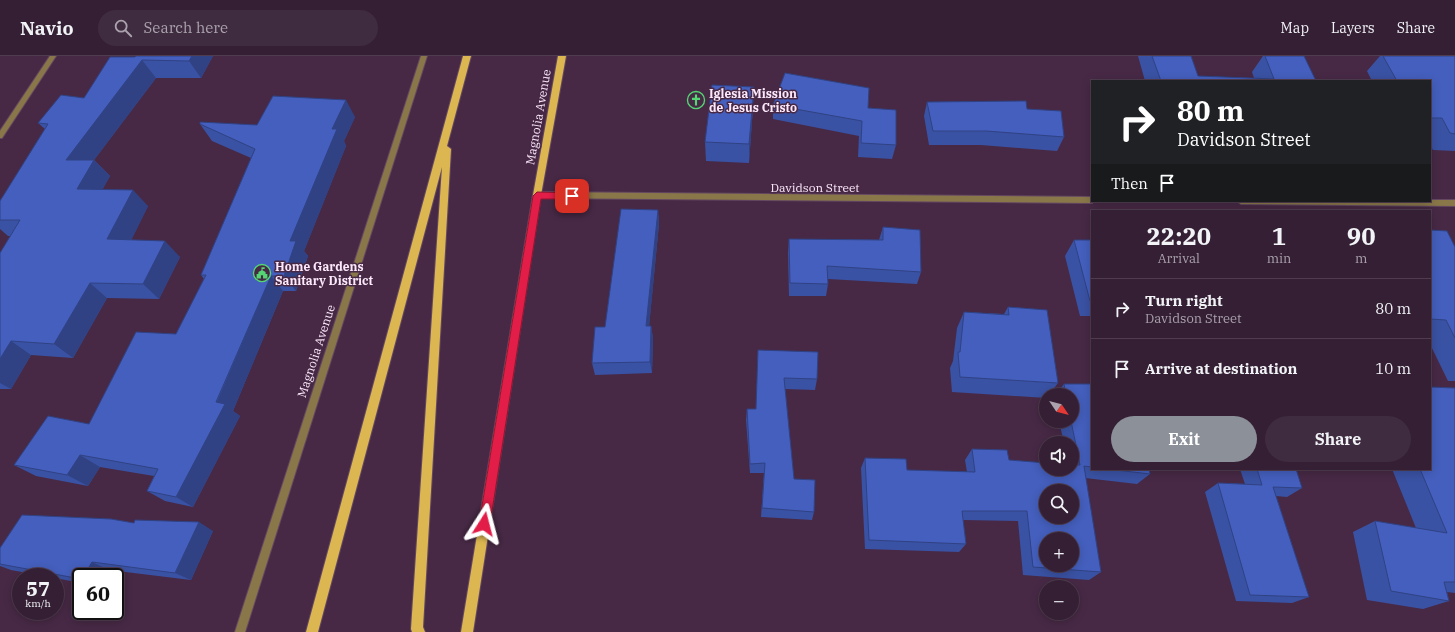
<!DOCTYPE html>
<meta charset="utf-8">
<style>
body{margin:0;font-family:"IBM Plex Serif",serif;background:#402c40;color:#f1f3f6;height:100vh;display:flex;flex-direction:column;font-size:15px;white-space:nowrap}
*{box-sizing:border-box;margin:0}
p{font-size:13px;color:#aaa2ac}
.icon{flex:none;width:22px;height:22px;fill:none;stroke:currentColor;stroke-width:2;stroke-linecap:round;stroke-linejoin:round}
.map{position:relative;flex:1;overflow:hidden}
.drawer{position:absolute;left:1091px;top:154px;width:340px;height:260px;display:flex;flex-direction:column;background:#351f34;border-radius:0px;box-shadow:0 2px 10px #0003,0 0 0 1px #4f3d4f}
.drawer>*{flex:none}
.banner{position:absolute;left:1091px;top:24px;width:340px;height:122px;border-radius:0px;box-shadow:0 2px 10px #0003,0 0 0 1px #4f3d4f;background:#202124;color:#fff;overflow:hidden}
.needle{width:26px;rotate:125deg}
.fabs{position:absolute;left:1039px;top:332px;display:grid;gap:8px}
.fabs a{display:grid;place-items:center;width:40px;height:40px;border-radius:50%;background:#351f34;box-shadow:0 2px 10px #0003,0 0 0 1px #4f3d4f;font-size:20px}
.speed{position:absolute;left:12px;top:512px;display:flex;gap:8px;font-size:20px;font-weight:700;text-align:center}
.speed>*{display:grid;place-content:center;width:52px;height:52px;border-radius:50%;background:#351f34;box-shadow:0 2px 10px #0003,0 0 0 1px #4f3d4f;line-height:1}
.speed small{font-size:10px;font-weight:400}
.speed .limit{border:2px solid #111;border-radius:6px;background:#fff;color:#111}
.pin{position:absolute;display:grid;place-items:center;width:34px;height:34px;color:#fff;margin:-17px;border-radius:8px;box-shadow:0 2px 6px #0006}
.me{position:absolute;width:44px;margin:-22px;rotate:9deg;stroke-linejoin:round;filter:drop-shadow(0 0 3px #0008)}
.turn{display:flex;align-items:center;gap:14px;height:84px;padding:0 20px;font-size:18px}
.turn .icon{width:52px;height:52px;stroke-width:2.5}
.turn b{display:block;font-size:28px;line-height:34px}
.then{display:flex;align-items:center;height:38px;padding:0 20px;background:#0003;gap:8px;font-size:15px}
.eta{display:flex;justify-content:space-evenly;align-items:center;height:68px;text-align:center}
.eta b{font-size:24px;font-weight:700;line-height:28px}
.button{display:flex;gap:8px;margin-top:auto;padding:8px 20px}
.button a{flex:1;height:46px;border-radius:24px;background:#8c9099;color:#fff;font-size:16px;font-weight:700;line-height:46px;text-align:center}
.button a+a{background:#402c40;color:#f1f3f6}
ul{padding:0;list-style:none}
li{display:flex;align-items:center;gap:12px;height:60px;padding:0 20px;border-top:1px solid #4f3d4f}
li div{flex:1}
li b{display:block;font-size:15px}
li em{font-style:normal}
header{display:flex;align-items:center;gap:24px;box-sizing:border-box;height:56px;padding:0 20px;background:#351f34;border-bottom:1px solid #4f3d4f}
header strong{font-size:19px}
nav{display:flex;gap:22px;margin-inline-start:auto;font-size:14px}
.search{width:280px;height:36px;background:#402c40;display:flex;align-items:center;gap:10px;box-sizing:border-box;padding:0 14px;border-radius:22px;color:#aaa2ac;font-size:15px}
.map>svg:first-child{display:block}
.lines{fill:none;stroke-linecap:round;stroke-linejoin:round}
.street-casing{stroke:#644862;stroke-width:2}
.primary-casing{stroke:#644862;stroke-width:2}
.street{fill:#897749;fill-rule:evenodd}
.primary{fill:#dcb650;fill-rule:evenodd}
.wall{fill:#3a52a3}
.shaded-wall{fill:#304284}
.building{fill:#445fbd;stroke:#304284;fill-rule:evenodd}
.route{fill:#e11d48;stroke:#92132f}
.labels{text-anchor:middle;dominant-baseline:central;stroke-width:3;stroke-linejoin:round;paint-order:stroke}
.poi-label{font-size:12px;font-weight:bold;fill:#fce9fb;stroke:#472945;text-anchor:start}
.street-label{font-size:12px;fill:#fce9fb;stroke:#472945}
</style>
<header>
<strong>Navio</strong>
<div class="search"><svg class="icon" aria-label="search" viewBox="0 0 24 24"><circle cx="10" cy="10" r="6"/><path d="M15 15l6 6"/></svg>Search here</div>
<nav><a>Map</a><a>Layers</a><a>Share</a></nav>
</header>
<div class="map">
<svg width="1455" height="576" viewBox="0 0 1455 576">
<rect width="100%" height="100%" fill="#472945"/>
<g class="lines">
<g class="street-casing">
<g id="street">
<path d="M 50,0 L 56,0 L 2,82 L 0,82 L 0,75 Z"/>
<path d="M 421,0 L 427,0 L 245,576 L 235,576 Z"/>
<path d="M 537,136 L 1092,141 L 1092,145 L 1095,145 L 1092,147 L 537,142 L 533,139 Z"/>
<path d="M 1430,144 L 1455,144 L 1455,150 L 1241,148 L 1237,145 Z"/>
</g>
</g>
<g class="primary-casing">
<g id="primary">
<path d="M 463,0 L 471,0 L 447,90 L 451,93 L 423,571 L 425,576 L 412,576 L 411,573 L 442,111 L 318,576 L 306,576 Z"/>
<path d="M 558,0 L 566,0 L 541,139 L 473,576 L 461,576 L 533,139 Z"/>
</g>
</g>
<use href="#street" class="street"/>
<use href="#primary" class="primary"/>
</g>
<g class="wall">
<path d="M 213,0 L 201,22 L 156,22 L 94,104 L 110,120 L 102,134 L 148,150 L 131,184 L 180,201 L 159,243 L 107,242 L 73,302 L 31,299 L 11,333 L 0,333 L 0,197 L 11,180 L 8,180 L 0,173 L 0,145 L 45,73 L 38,67 L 84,42 L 135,1 Z"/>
<path d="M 1138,0 L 1191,0 L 1198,20 L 1254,22 L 1252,16 L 1263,0 L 1304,0 L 1316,25 L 1145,25 Z"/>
<path d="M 1380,0 L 1455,0 L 1455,95 L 1433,94 L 1430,89 L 1430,25 L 1372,25 L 1367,15 Z"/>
<path d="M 927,46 L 1027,53 L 1064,81 L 1057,95 L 981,89 L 929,89 L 924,60 Z"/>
<path d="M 773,49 L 868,52 L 896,89 L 892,103 L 858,101 L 859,80 L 773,63 Z"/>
<path d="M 753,51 L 749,107 L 706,105 L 705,86 Z"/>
<path d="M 355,61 L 344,85 L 346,90 L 304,195 L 308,200 L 296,235 L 283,235 L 233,355 L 240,360 L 193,451 L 165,445 L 147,435 L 154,420 L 100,411 L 88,430 L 36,420 L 14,409 L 89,368 L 176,278 L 204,223 L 201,219 L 251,102 L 212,85 L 200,68 L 257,69 Z"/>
<path d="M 658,154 L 659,168 L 649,270 L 651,270 L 653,282 L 652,317 L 595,319 L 592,307 L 605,271 Z"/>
<path d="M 883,171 L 921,216 L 917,228 L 828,223 L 828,228 L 826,240 L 789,240 L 788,196 L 789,183 L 879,184 Z"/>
<path d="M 1430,174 L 1455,191 L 1455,325 L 1448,325 L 1430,288 Z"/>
<path d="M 1074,184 L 1092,184 L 1092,260 L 1080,260 L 1065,200 Z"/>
<path d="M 1008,251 L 1058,327 L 1049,339 L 1046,339 L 1046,342 L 952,336 L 950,312 L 953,305 L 957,272 L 964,256 L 1004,258 Z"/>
<path d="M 758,294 L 817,323 L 815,334 L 785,333 L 794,423 L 814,456 L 812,464 L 761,461 L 764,417 L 750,417 L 746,364 L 747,353 L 756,353 Z"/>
<path d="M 1064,328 L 1066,339 L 1055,339 Z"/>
<path d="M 1092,328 L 1092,413 L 1149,413 L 1150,418 L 1137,428 L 1085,422 L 1101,516 L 1089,524 L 1023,519 L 1018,465 L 963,464 L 966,488 L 959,496 L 865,493 L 861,412 L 865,402 L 907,414 L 967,416 L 965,404 L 972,393 L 1009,404 L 1072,413 L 1072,387 L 1064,387 L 1059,365 L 1072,365 Z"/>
<path d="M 1455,332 L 1455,537 L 1447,536 L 1449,545 L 1423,553 L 1367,544 L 1353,476 L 1375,465 L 1416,472 L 1392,413 L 1430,413 Z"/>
<path d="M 1240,413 L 1296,413 L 1302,432 L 1287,441 L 1276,440 L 1309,541 L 1292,547 L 1236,545 L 1205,436 L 1218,427 L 1245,428 Z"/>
<path d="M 134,467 L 213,475 L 191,524 L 109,514 L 105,521 L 81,521 L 81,527 L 55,522 L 55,521 L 49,521 L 11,514 L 0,510 L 0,492 Z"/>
</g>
<g class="shaded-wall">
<path d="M 192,0 L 213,0 L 201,22 L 189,5 Z"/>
<path d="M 142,4 L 156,22 L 94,104 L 110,120 L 94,149 L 77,133 L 66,104 Z"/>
<path d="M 754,31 L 753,51 L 749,107 L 749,88 Z"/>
<path d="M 346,44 L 355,61 L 344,85 L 346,90 L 304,195 L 308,200 L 296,235 L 284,220 L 290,185 L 332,73 Z"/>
<path d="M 133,134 L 148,150 L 124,199 L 107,183 Z"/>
<path d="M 658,154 L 659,168 L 648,282 L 646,270 Z"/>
<path d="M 165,185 L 180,201 L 159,243 L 143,228 Z"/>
<path d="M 271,220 L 283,235 L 233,355 L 240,360 L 193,451 L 176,441 Z"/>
<path d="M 90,227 L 107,242 L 73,302 L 54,288 Z"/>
<path d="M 651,270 L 653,282 L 652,317 L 650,306 Z"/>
<path d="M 11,285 L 31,299 L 11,333 L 0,327 L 0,303 Z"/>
<path d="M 80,399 L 100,411 L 88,430 L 67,419 Z"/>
<path d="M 199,466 L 213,475 L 191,524 L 175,517 Z"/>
<path d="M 92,506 L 109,514 L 105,521 L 83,521 Z"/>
</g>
<g class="building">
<path d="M 136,0 L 192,0 L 189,5 L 142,4 L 66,104 L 94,104 L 77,133 L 133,134 L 107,183 L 165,185 L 143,228 L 90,227 L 54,288 L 11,285 L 0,303 L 0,197 L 20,164 L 0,164 L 0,145 L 48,68 L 38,67 L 61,39 L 84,42 L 110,1 L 135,1 Z"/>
<path d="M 1152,0 L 1191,0 L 1198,20 L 1274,23 L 1265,0 L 1304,0 L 1316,25 L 1161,25 Z"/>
<path d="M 1383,0 L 1455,0 L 1455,78 L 1450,77 L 1442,62 L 1430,62 L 1430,25 L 1397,25 Z"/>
<path d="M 785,17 L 869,32 L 868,52 L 896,54 L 896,89 L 861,87 L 862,65 L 773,49 Z"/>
<path d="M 712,29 L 754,31 L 749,88 L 705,86 Z"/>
<path d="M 273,40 L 346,44 L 332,73 L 337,73 L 290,185 L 296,185 L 284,220 L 271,220 L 216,346 L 225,348 L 176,441 L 147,435 L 158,413 L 80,399 L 67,419 L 14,409 L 48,360 L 89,368 L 136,276 L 176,278 L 206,219 L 201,219 L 255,93 L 200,68 L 200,66 L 257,69 Z"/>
<path d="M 1026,45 L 1027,53 L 1061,55 L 1064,81 L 986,75 L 933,75 L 927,46 Z"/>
<path d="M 621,153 L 658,154 L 646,270 L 651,270 L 650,306 L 592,307 L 595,271 L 605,271 Z"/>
<path d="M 883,171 L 920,174 L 921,216 L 827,210 L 828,228 L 790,227 L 789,183 L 883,184 Z"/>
<path d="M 1430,174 L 1447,175 L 1455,191 L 1455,282 L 1446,264 L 1430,263 Z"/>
<path d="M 1074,184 L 1092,184 L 1092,245 L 1090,245 Z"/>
<path d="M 1008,251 L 1047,254 L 1058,327 L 960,321 L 958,296 L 960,296 L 964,256 L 1009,259 Z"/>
<path d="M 758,294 L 818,296 L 817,323 L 784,322 L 794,423 L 815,424 L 814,456 L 762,452 L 765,407 L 750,408 L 747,353 L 756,353 Z"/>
<path d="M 1064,328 L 1092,328 L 1092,411 L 1084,410 L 1101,516 L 1033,511 L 1027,455 L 962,455 L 966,488 L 869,484 L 865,402 L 906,403 L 907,414 L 975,416 L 972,393 L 1007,394 L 1009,404 L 1046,407 L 1046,413 L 1072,413 L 1072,409 L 1080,409 L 1071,365 L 1072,365 L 1072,339 L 1066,339 ZM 1046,435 L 1072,435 L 1072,461 L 1046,461 ZM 1046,483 L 1072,483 L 1072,509 L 1046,509 Z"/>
<path d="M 1430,331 L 1455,332 L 1455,526 L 1444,526 L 1449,545 L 1391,535 L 1375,465 L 1447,477 L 1420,413 L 1430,413 Z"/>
<path d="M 1107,413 L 1149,413 L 1150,418 Z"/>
<path d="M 1257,413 L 1296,413 L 1302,432 L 1273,431 L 1309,541 L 1250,539 L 1218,427 L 1262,429 Z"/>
<path d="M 22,459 L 111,463 L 134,467 L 135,464 L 199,466 L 175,517 L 92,506 L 83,521 L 81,521 L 81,523 L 0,508 L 0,492 Z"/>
</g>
<path class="route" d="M 537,136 L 572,137 L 577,140 L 572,143 L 541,143 L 490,468 L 488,472 L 484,473 L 481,472 L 479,468 L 533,140 Z"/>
<defs>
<g id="church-ring" transform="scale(0.9)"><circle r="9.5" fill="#472945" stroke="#53d673" stroke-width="1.5"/><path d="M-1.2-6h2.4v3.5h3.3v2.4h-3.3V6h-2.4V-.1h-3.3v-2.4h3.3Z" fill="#53d673"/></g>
<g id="civic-ring" transform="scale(0.9)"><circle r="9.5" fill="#472945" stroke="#53d673" stroke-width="1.5"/><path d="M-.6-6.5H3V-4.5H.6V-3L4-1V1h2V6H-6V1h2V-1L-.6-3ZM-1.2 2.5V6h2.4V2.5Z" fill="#53d673"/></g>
</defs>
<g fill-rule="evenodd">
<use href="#church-ring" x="696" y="44"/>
<use href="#civic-ring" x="262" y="217"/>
</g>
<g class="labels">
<g class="poi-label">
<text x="709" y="37">Iglesia Mission<tspan x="709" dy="14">de Jesus Cristo</tspan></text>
<text x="275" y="210">Home Gardens<tspan x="275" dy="14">Sanitary District</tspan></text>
</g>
<g class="street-label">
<text transform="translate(538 61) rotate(-80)">Magnolia Avenue</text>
<text x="815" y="131">Davidson Street</text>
<text transform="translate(316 295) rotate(-72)">Magnolia Avenue</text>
</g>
</g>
</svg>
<div class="fabs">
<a><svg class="needle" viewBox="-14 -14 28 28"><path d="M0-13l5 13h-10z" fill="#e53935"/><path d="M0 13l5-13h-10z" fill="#aaa2ac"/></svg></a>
<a><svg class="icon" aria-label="sound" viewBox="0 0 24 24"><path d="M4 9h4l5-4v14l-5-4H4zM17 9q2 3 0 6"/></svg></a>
<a><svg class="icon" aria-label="search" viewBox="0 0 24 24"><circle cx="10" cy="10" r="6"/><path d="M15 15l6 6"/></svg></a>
<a>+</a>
<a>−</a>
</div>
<div class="speed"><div>57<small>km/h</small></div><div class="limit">60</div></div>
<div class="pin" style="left:572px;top:140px;background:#d93025"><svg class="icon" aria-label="arrive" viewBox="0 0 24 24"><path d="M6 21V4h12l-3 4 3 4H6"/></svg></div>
<svg class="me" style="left:484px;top:468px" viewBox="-20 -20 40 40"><path d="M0-17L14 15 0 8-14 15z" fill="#e11d48" stroke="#fff" stroke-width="4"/></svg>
<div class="banner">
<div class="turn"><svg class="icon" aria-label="right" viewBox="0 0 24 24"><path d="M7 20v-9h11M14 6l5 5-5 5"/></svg><div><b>80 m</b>Davidson Street</div></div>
<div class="then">Then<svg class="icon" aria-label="arrive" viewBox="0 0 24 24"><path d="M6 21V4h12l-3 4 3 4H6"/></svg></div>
</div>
<section class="drawer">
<div class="eta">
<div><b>22:20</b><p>Arrival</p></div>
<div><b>1</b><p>min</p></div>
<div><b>90</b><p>m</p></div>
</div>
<ul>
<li><svg class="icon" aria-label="right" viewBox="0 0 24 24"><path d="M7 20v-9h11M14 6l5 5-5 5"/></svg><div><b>Turn right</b><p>Davidson Street</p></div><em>80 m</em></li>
<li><svg class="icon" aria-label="arrive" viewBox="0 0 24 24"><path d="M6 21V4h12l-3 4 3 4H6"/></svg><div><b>Arrive at destination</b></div><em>10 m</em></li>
</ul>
<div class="button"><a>Exit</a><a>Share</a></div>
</section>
</div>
